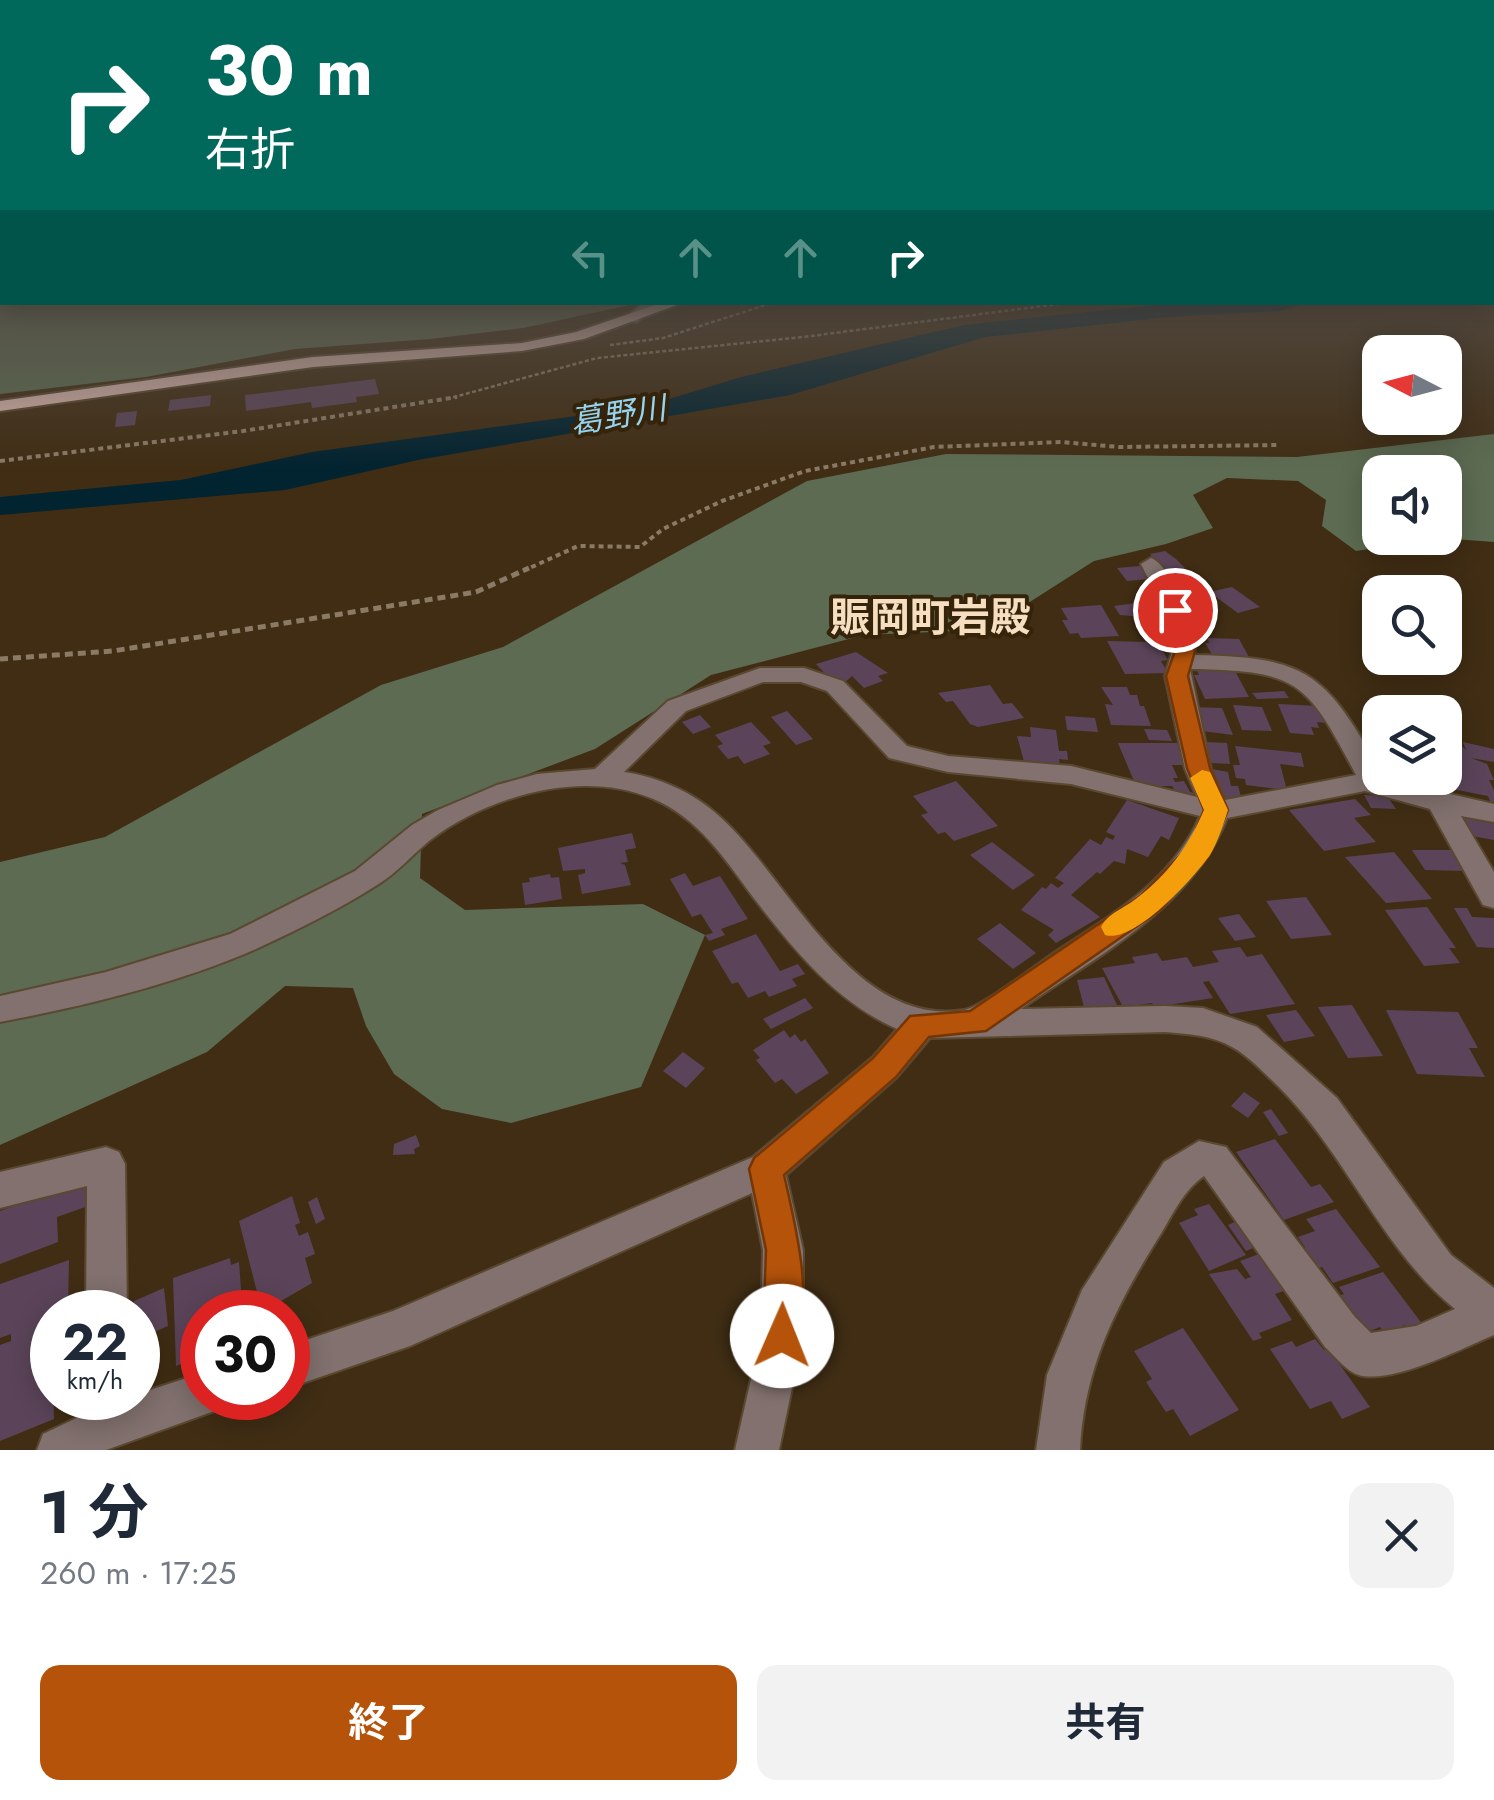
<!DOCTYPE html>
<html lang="ja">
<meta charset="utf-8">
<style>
body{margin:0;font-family:Jost,"Noto Sans JP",sans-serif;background:#f2f2f3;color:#1f2937;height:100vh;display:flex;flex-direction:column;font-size:38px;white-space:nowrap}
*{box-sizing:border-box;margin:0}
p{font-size:32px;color:#747a83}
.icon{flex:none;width:55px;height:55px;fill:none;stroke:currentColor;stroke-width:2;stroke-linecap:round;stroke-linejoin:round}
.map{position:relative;height:1450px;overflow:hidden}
.sheet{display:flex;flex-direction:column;background:#fff;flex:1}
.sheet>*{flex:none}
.hud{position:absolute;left:0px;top:0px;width:1495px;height:305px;box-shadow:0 5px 25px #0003;background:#00695c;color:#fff;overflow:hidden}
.needle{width:65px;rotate:276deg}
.tools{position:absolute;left:1362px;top:335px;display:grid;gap:20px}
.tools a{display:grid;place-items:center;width:100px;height:100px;border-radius:20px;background:#fff;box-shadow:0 5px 25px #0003;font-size:50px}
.speed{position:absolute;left:30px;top:1290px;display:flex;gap:20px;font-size:50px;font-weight:700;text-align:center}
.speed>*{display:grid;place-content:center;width:130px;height:130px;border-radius:50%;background:#fff;box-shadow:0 5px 25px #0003;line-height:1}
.speed small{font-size:25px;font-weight:400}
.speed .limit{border:15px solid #d22;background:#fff;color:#111}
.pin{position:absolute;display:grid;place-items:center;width:85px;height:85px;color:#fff;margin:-42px;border:5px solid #fff;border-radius:50%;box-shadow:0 2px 10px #0007}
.me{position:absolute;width:110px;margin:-55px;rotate:1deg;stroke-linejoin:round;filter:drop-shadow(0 0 8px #0008)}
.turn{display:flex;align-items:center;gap:35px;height:210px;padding:0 40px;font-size:45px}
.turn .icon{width:130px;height:130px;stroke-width:2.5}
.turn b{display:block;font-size:70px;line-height:85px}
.lanes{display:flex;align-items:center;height:95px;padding:0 40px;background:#0003;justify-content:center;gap:50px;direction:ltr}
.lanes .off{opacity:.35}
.round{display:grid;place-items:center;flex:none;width:105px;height:105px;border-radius:20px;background:#f2f2f3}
.headline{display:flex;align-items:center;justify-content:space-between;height:170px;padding:0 40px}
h1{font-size:60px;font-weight:700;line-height:75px}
.primary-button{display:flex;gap:20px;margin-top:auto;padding:20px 40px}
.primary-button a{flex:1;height:115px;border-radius:20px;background:#b45309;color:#fff;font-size:40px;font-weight:700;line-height:115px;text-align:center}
.primary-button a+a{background:#f2f2f3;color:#1f2937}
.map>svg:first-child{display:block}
.forest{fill:#5c6b51;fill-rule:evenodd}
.water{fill:#022330}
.building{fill:#5b4459}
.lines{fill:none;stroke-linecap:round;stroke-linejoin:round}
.minor-casing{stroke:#5a4831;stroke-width:4}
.major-casing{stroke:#5a4831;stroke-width:4}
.path-far2{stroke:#8a7a66;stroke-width:2.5;stroke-dasharray:4 2.5;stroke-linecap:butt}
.path-far1{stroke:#8a7a66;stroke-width:4;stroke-dasharray:5 4;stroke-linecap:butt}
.path{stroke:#8a7a66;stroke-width:5;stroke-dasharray:8 5;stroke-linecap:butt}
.minor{fill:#82716e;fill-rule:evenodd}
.major{fill:#d2b1aa;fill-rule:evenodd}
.route{fill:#b45309;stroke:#753606;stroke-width:2.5}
.slow{fill:#f59e0b}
.labels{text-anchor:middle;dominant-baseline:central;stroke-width:8;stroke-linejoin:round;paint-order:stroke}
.far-water-label{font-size:32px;font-style:italic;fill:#95d4f0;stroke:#35230a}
.quarter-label{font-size:40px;font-weight:bold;fill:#f6dec0;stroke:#35230a}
</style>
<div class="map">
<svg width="1494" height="1450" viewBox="0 0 1494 1450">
<rect width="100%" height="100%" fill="#402d14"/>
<g class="forest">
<path d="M 0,265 L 2,302 L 639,303 L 523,328 L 430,339 L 295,349 L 146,377 L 0,394 Z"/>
<path d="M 1494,434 L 1494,542 L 1440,538 L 1356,551 L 1322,526 L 1326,500 L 1298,481 L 1227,478 L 1193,495 L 1213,528 L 1166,544 L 1094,561 L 1014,612 L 956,631 L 864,635 L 711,675 L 595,749 L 422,814 L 420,878 L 465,910 L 643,904 L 705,935 L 641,1087 L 511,1123 L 442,1109 L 394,1074 L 366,1026 L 353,988 L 285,986 L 207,1052 L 0,1145 L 0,862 L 105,837 L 381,685 L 503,647 L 807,481 L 946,454 L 1297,457 ZM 1380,472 L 1445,472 L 1445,538 L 1380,538 Z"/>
</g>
<path class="water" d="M 1173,303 L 1306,303 L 1281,311 L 1169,317 L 985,337 L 790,395 L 418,460 L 285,490 L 0,515 L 0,497 L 181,480 L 312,452 L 643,407 L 741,377 L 964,325 Z"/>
<g class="building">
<path d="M 375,379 L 379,394 L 356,397 L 357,402 L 312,408 L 311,402 L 246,411 L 245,395 Z"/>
<path d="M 211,395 L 210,406 L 168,411 L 170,400 Z"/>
<path d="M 137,411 L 135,425 L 115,427 L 117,413 Z"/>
<path d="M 1165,551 L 1176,559 L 1185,568 L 1165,571 L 1150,554 Z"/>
<path d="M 1140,566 L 1150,579 L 1127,581 L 1117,568 Z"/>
<path d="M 1232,587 L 1260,607 L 1238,613 L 1209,592 Z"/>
<path d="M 1136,603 L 1158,603 L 1168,619 L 1120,615 L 1114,606 Z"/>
<path d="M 1101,605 L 1119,636 L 1081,638 L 1078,633 L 1070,634 L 1062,620 L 1068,620 L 1061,608 Z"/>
<path d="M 1207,638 L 1239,639 L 1249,657 L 1213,656 L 1205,643 L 1209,643 Z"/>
<path d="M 1107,641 L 1150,642 L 1154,648 L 1161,648 L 1168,660 L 1161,661 L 1168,673 L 1125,674 Z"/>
<path d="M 856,652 L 888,673 L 878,676 L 883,681 L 864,688 L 852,676 L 843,684 L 838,679 L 832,681 L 816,664 Z"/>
<path d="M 1197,670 L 1235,671 L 1249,697 L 1205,699 L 1194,675 L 1199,675 Z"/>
<path d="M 990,685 L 1003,704 L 1012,703 L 1024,718 L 978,727 L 970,724 L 953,701 L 946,702 L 938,693 Z"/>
<path d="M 1101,687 L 1127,687 L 1130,695 L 1137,695 L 1140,706 L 1144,706 L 1151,726 L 1111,725 L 1105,704 L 1113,705 Z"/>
<path d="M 1284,691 L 1289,698 L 1257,699 L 1252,693 Z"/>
<path d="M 1278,704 L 1319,706 L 1327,723 L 1317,722 L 1319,728 L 1311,727 L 1314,735 L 1290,733 Z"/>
<path d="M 1233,705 L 1262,707 L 1272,731 L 1242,730 Z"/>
<path d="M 1193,707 L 1222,708 L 1233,735 L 1202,731 Z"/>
<path d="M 787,711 L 813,739 L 796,745 L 771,717 Z"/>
<path d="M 700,715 L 711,727 L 693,734 L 682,722 Z"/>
<path d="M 1065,716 L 1095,718 L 1098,732 L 1067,730 Z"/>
<path d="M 751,722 L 771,743 L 763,746 L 770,754 L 744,764 L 738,756 L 728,759 L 717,746 L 723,744 L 715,735 Z"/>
<path d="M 1030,727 L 1056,730 L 1059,751 L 1067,751 L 1068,760 L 1059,759 L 1060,768 L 1025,765 L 1017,736 L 1031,737 Z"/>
<path d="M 1144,729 L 1167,730 L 1172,741 L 1149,740 Z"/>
<path d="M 1204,742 L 1227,743 L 1230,764 L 1211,763 Z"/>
<path d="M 1445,742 L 1459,744 L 1466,750 L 1463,742 L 1494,749 L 1494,762 L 1471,758 L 1487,764 L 1494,780 L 1489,780 L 1494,790 L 1494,810 L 1488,796 L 1452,789 Z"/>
<path d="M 1118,743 L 1177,743 L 1188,765 L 1172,765 L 1178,778 L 1173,778 L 1175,782 L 1184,781 L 1190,792 L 1199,794 L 1200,802 L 1179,796 L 1172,786 L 1136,786 Z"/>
<path d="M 1235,746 L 1301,753 L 1304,767 L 1280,764 L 1287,790 L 1246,785 L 1245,779 L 1236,778 L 1233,765 L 1240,765 Z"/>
<path d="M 1212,769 L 1228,772 L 1231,786 L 1238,786 L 1242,800 L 1223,804 Z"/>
<path d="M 1394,778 L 1439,778 L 1441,791 L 1395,781 Z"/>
<path d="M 956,781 L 998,826 L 954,841 L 945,832 L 938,834 L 921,815 L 928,813 L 913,796 Z"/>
<path d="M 1364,795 L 1387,796 L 1396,809 L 1371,808 Z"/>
<path d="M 1355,799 L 1371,815 L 1354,818 L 1376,842 L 1324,851 L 1289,810 Z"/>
<path d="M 1127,800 L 1179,818 L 1169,840 L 1161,836 L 1148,857 L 1127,849 L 1125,864 L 1114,861 L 1100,874 L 1097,872 L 1071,895 L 1100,917 L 1056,943 L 1048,935 L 1054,930 L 1021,910 L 1042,887 L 1046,889 L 1051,883 L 1058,888 L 1064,883 L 1055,878 L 1090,839 L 1101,845 L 1106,837 L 1113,840 L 1115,836 L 1106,832 Z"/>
<path d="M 1470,816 L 1494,820 L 1494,840 L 1467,835 L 1462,821 Z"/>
<path d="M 632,833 L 636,848 L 625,850 L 628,862 L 620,863 L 625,865 L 631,885 L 582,894 L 578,875 L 585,873 L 585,869 L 563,871 L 558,848 Z"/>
<path d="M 992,842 L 1035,875 L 1013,890 L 970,855 Z"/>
<path d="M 1412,850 L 1451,850 L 1464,871 L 1425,870 Z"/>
<path d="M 1394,852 L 1432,899 L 1386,903 L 1345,857 Z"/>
<path d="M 685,873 L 693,886 L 720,876 L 748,919 L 721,929 L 725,935 L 709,941 L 705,935 L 713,933 L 701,914 L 692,917 L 670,879 Z"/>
<path d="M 550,874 L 551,878 L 559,877 L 562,899 L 525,905 L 522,883 L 530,882 L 529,878 Z"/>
<path d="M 1306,897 L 1332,935 L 1291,939 L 1266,901 Z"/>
<path d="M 1427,907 L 1456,948 L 1449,948 L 1460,963 L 1424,966 L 1385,910 Z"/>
<path d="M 1454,908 L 1467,908 L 1472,917 L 1494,918 L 1494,948 L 1477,947 Z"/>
<path d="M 1239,914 L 1256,937 L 1235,941 L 1218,918 Z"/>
<path d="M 1000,923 L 1036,953 L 1013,969 L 977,939 Z"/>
<path d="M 756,934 L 780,971 L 798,964 L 805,974 L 792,979 L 797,986 L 769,997 L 765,991 L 748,998 L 738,982 L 732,984 L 712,951 Z"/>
<path d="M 1240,947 L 1247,957 L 1262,954 L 1295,1004 L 1230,1014 L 1209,981 L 1203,982 L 1213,998 L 1155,1007 L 1152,1003 L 1123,1007 L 1102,968 L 1135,963 L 1132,957 L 1157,953 L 1162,961 L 1187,957 L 1193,967 L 1219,962 L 1212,951 Z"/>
<path d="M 1104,977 L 1118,1007 L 1085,1011 L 1077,980 Z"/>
<path d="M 805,998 L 813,1008 L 771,1029 L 763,1019 Z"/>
<path d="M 1352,1005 L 1383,1056 L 1348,1058 L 1318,1007 Z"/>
<path d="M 1296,1010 L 1315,1036 L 1284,1042 L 1266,1015 Z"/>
<path d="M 1386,1010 L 1458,1012 L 1478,1048 L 1469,1048 L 1485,1077 L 1417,1074 Z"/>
<path d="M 784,1030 L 790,1038 L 795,1034 L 801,1042 L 805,1039 L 829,1073 L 796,1094 L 782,1079 L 775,1083 L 756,1060 L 760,1058 L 753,1050 Z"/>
<path d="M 683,1052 L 705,1068 L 686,1088 L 663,1071 Z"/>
<path d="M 1244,1092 L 1260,1103 L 1248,1118 L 1231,1106 Z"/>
<path d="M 1271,1109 L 1288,1133 L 1279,1136 L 1263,1112 Z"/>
<path d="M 416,1135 L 420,1146 L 414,1149 L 415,1154 L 393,1155 L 394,1144 Z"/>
<path d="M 1275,1139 L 1311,1187 L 1320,1184 L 1334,1202 L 1284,1220 L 1236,1152 Z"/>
<path d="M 89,1178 L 91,1205 L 57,1217 L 58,1242 L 0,1264 L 0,1211 Z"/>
<path d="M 292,1196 L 300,1223 L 295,1225 L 299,1236 L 308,1232 L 315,1254 L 305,1258 L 312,1283 L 262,1312 L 239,1221 Z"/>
<path d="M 317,1197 L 325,1219 L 316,1224 L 308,1202 Z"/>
<path d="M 1209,1204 L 1246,1255 L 1209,1271 L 1179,1223 L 1198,1215 L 1194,1209 Z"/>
<path d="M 1336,1209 L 1380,1267 L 1333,1283 L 1322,1267 L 1315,1269 L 1301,1249 L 1305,1247 L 1298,1237 L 1315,1231 L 1306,1219 Z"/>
<path d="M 1244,1218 L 1263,1244 L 1246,1251 L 1228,1225 Z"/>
<path d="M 1267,1251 L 1292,1288 L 1275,1294 L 1292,1320 L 1259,1333 L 1262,1338 L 1253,1341 L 1209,1274 L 1237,1269 L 1245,1279 L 1251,1277 L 1240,1261 Z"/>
<path d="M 230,1258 L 231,1265 L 239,1262 L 242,1303 L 249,1301 L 250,1312 L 202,1312 L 202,1356 L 176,1366 L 173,1278 Z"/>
<path d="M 69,1260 L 68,1312 L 52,1312 L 52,1321 L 40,1326 L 39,1350 L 52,1345 L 54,1419 L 0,1441 L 0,1345 L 11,1341 L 11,1334 L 0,1338 L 0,1284 Z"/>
<path d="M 1383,1272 L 1423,1325 L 1409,1330 L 1405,1325 L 1384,1333 L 1380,1327 L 1363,1334 L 1336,1297 L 1344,1294 L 1339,1287 Z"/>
<path d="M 164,1288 L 168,1326 L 138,1339 L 134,1301 Z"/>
<path d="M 1183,1328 L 1239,1410 L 1190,1436 L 1173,1409 L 1166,1412 L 1146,1382 L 1152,1379 L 1134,1351 Z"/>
<path d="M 1315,1339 L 1324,1350 L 1328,1348 L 1370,1407 L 1342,1419 L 1331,1401 L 1310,1409 L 1270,1349 L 1292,1341 L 1296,1347 Z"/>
</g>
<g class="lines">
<g class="minor-casing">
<g id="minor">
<path d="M 644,302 L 659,302 L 637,322 L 627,322 L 627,316 Z"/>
<path d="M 1151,558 C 1171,565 1199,634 1194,655 C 1307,657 1325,672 1380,770 L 1380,778 L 1494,804 L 1494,822 L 1461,816 L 1494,872 L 1494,908 L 1483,905 L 1430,809 L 1365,791 L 1227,818 C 1191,909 1097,956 1021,1009 L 1165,1006 L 1203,1008 L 1257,1027 L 1337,1098 L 1451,1255 L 1494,1288 L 1494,1335 C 1460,1349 1400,1381 1363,1376 C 1348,1374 1336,1357 1325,1347 L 1204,1176 C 1184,1190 1174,1212 1162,1232 C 1118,1302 1084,1366 1080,1450 L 1036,1450 L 1047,1375 L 1082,1290 L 1164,1162 L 1199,1141 L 1226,1147 L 1355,1317 L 1371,1333 L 1416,1326 L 1455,1309 C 1382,1250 1346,1154 1279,1087 C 1265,1074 1249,1056 1232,1047 C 1212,1035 1188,1034 1165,1032 L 930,1038 L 897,1077 L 786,1175 L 803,1250 L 803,1335 L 779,1450 L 735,1450 L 761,1335 L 763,1250 L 752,1193 L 410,1346 L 288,1388 L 288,1346 L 393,1311 L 753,1157 L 873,1057 L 897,1029 C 836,1002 793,949 753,897 C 724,858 698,817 651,798 C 581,769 487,796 429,841 C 411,856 397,873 377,885 C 338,910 297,930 256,949 C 176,984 85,1006 0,1022 L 0,996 L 106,972 L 230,934 L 355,871 L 412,825 L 438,810 L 497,785 L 537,774 L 595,769 L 668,701 L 760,668 L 804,668 L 843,681 L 907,746 L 948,756 L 1071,766 L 1197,797 L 1185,769 L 1165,676 L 1174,644 L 1164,611 L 1141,564 ZM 1190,669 C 1299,671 1306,680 1356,775 L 1225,800 L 1211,769 ZM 763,682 L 801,682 L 827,691 L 889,758 L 948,772 L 1071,784 L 1200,816 C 1173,879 1115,913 1060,949 C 1040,962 982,1007 964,1010 C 853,1028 788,877 719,816 C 693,792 658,777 624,772 L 686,711 Z"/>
<path d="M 106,1147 L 119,1152 L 125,1164 L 127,1312 L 86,1312 L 87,1186 L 0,1208 L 0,1172 Z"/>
<path d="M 202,1373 L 202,1398 L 223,1398 L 217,1410 L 106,1450 L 37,1450 L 43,1434 L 87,1413 L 86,1398 L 138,1398 L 138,1394 Z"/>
</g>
</g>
<g class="major-casing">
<path id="major" d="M 664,302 L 685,302 L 584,339 L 522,351 L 313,367 L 0,411 L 0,401 L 313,357 L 522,343 L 576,332 Z"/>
</g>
<g class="path-far2">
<path d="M 610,345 L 663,338 L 775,302"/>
<path d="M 447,399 L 597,358 L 803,337 L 1074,302"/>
</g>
<g class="path-far1">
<path d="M 0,461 L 243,431 L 457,397"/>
<path d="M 523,571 L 578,546 L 640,547 L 663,529 L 722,501 L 805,471 L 934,447 L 1061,442 L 1119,447 L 1280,445"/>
</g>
<path class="path" d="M 0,659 L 113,651 L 476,592 L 529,568"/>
<use href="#minor" class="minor"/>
<use href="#major" class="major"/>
</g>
<linearGradient id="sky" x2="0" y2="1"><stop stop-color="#23190b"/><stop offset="0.57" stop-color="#534c45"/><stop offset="1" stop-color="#534c45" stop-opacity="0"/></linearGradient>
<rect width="1494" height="468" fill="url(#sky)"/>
<path class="route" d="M 1175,605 L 1185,610 L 1195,651 L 1188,676 L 1210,768 L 1228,810 L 1209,856 L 1159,911 L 986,1031 L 929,1037 L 896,1077 L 784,1175 C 795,1223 815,1302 795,1349 L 782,1355 L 768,1349 L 763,1336 L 766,1250 L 749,1169 L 754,1158 L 873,1058 L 910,1016 L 970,1011 L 1140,896 L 1189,846 L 1204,810 L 1187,768 L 1166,676 L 1175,651 L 1165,610 Z"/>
<path class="slow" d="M 1202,770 L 1210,772 L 1228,810 C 1223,825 1218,842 1210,855 C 1193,879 1134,944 1105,935 L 1101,927 C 1108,913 1125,908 1137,898 C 1168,875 1189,845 1204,810 L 1190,778 Z"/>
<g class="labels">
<g class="far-water-label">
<text transform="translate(618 415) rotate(-9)">葛野川</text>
</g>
<g class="quarter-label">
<text x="930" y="617">賑岡町岩殿</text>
</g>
</g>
</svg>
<div class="tools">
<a><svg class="needle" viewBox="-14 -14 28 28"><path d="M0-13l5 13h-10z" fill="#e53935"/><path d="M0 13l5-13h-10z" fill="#747a83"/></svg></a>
<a><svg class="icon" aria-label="sound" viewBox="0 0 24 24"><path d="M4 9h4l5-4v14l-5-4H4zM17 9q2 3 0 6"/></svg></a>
<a><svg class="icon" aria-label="search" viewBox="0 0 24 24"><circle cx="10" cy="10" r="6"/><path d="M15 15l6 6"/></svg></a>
<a><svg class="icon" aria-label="layers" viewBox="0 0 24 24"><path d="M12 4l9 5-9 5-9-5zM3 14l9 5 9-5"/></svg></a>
</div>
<div class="speed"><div>22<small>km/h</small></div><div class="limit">30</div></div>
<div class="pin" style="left:1175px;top:610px;background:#d93025"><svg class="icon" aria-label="arrive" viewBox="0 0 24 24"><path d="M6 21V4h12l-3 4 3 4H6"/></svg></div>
<svg class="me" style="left:782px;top:1336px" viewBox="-20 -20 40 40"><circle r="19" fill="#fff"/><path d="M0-13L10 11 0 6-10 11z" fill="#b45309"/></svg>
<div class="hud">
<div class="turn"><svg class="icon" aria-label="right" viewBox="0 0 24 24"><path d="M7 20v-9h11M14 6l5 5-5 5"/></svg><div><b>30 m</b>右折</div></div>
<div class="lanes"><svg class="icon off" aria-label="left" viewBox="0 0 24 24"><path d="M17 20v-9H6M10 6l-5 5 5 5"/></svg><svg class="icon off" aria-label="ahead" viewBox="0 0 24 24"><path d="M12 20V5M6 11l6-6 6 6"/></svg><svg class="icon off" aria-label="ahead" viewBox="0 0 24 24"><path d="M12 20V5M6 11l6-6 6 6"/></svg><svg class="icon" aria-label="right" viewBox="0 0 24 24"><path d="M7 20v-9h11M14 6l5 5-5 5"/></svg></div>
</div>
</div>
<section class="sheet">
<div class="headline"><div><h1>1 分</h1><p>260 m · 17:25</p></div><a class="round"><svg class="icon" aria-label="close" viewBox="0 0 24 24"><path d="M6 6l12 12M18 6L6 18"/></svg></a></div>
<div class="primary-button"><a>終了</a><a>共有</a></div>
</section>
